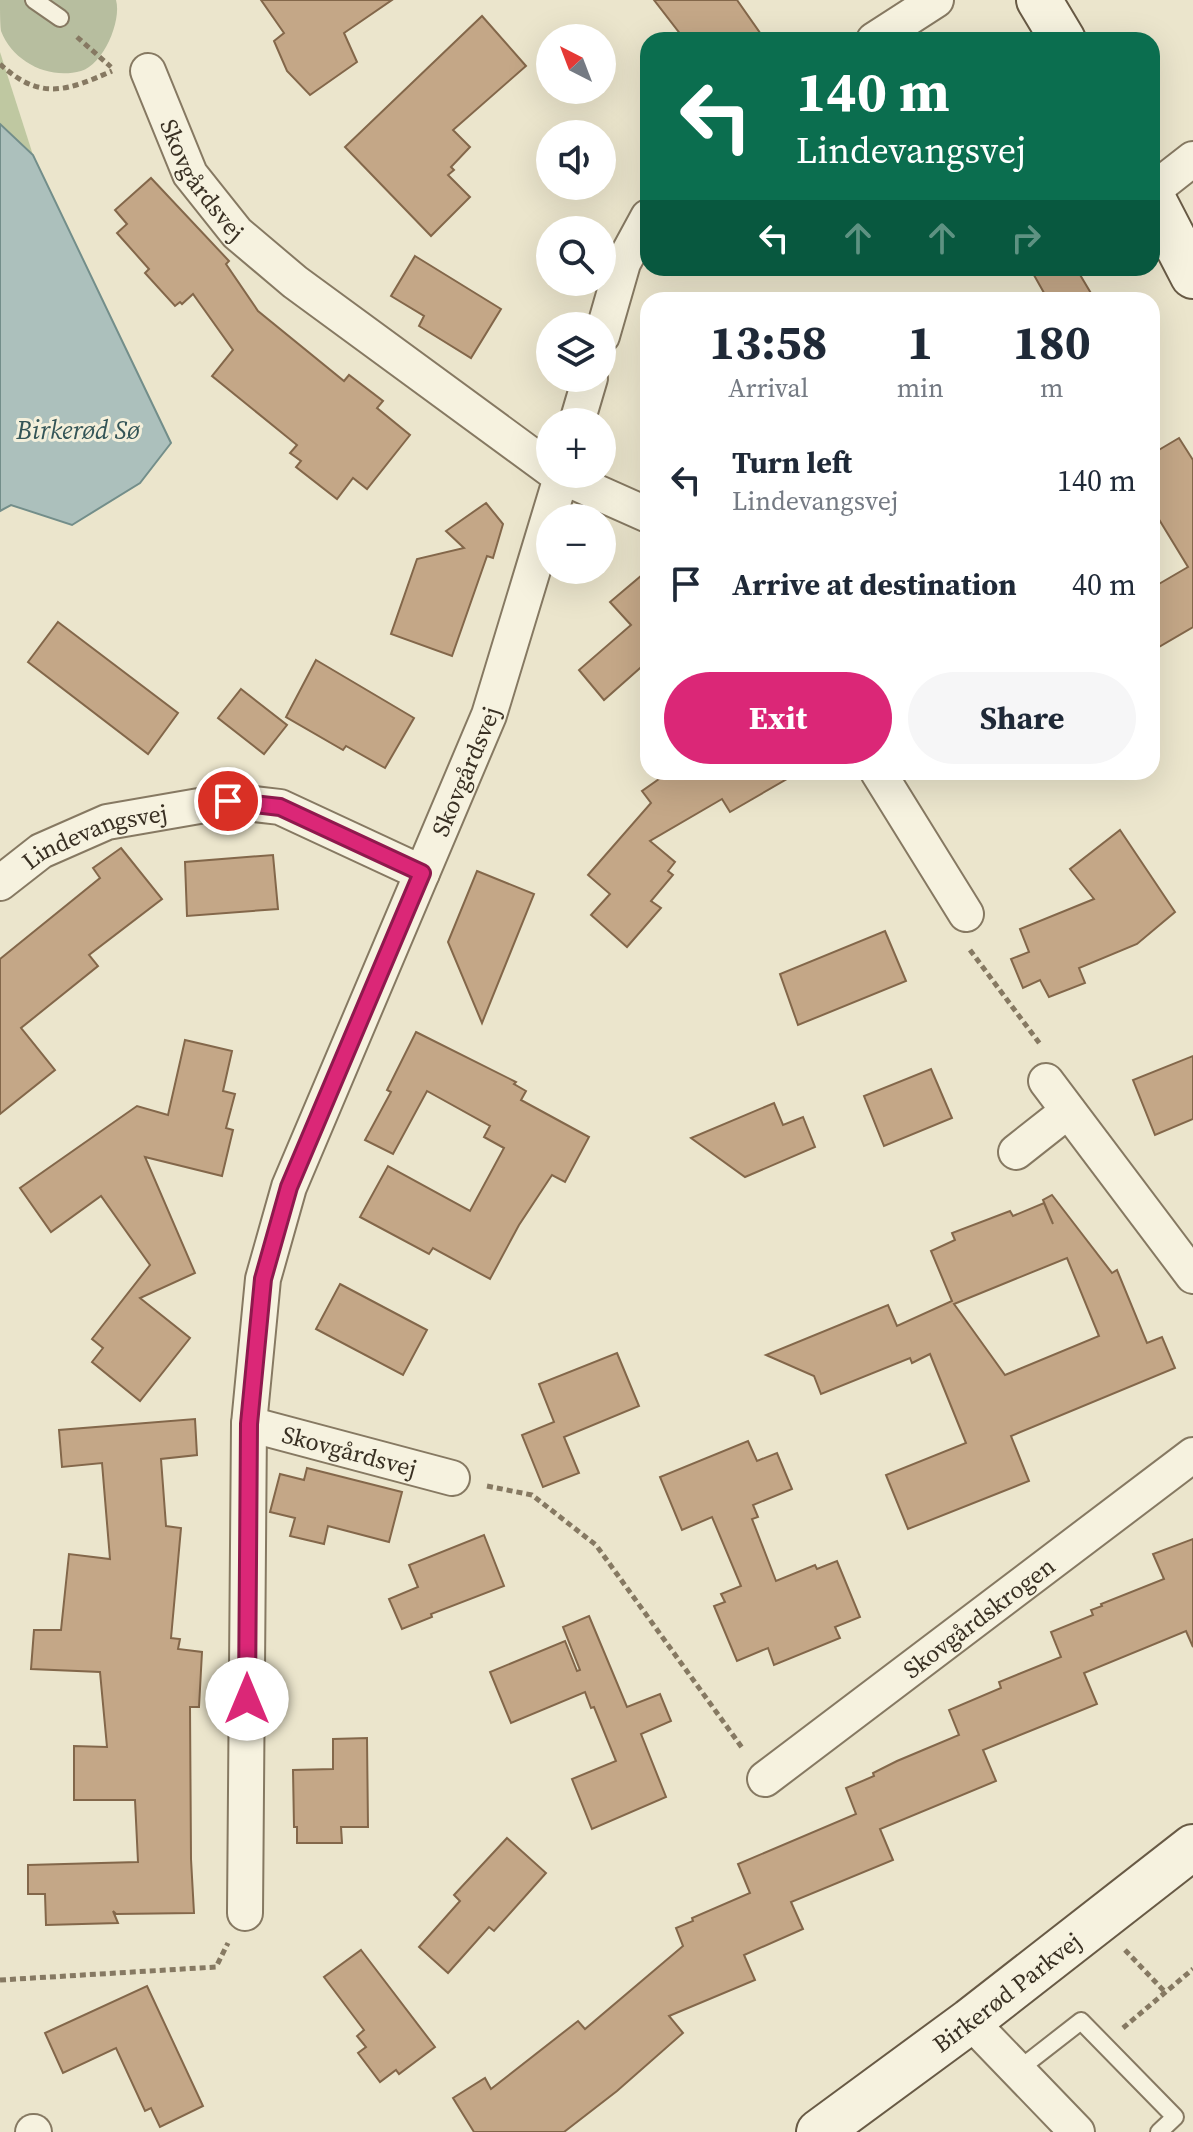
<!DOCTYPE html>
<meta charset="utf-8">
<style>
body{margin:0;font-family:"Source Serif 4",serif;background:#f6f6f7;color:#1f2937;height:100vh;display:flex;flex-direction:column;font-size:30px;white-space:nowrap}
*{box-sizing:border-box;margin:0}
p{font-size:26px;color:#747a83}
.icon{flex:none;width:44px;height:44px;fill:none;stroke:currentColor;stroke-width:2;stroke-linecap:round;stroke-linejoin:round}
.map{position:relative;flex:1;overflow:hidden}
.panel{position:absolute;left:640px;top:292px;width:520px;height:488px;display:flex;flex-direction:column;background:#fff;border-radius:24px;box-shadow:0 8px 32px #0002}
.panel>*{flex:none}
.top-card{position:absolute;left:640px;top:32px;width:520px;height:244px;border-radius:24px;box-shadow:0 8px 32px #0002;background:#0b6e4f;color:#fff;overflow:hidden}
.needle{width:52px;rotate:318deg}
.fabs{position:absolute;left:536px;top:24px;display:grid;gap:16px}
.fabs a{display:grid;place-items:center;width:80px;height:80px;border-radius:50%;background:#fff;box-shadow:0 8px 32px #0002;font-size:40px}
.pin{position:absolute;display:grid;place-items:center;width:68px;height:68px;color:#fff;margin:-34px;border:4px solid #fff;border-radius:50%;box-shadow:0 2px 8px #0007}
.me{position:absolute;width:88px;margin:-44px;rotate:0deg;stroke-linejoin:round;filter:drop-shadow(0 0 6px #0008)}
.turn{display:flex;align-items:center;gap:28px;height:168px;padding:0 24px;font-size:36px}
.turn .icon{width:104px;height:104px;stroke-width:2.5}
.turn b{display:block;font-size:56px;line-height:68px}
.lanes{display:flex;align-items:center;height:76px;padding:0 24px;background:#0003;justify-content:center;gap:40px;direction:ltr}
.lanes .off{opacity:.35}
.eta{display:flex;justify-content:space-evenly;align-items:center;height:136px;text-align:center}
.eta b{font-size:48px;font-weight:700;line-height:56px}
.cta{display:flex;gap:16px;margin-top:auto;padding:16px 24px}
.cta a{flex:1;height:92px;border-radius:48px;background:#db2777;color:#fff;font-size:32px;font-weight:700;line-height:92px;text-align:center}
.cta a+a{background:#f6f6f7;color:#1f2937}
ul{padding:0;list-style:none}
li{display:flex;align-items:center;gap:24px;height:104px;padding:0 24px}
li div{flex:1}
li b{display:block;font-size:30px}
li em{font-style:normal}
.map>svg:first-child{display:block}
.green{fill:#bfc8a1}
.cemetery{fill:#b7be9f}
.water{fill:#acc0bc;stroke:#738e8a;stroke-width:2}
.building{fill:#c4a787;stroke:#83674a;stroke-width:2;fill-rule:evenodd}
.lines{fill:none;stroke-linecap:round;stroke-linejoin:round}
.lane-casing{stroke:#867962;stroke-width:20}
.street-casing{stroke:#867962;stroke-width:38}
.secondary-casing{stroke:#685a45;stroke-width:48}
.path{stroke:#867962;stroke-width:5;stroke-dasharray:6 4;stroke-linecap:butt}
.lane{stroke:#f6f2df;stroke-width:16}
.street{stroke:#f6f2df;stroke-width:34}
.secondary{stroke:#f6f2df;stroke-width:44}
.route-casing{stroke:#8e194d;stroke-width:20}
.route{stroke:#db2777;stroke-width:14}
.labels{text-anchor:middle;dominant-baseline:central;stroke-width:6;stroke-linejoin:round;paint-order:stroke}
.street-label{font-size:24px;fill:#393023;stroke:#f3efdb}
.water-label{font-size:26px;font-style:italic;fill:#345557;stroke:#f3efdb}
</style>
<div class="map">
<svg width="1193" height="2132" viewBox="0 0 1193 2132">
<rect width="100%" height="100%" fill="#ebe5cc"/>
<path class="green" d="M 0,52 L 33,155 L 0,124 Z"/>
<path class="cemetery" d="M 0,0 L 116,0 C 122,21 103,65 81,71 C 49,80 13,62 1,31 C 0,23 0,9 0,0 Z"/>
<path class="water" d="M 0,124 L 33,155 L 171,443 L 140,483 L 72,525 L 11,505 L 0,511 Z"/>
<g class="building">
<path d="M 261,0 L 392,0 L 344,33 L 357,62 L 310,95 L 287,71 L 274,41 L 284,33 Z"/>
<path d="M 654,0 L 737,0 L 765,40 L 685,40 Z"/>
<path d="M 482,16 L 526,66 L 453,130 L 470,147 L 451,167 L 454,170 L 448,175 L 470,197 L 431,236 L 345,147 Z"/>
<path d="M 151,178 L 229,261 L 226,264 L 258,311 L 344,381 L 349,375 L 383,401 L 377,408 L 410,435 L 367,489 L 353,478 L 337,499 L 296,467 L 301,461 L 290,453 L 297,445 L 212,376 L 233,350 L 193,294 L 182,304 L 180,302 L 175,306 L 145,273 L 149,269 L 117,233 L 127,224 L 115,210 Z"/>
<path d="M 415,256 L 501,309 L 471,358 L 419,326 L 424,316 L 391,296 Z"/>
<path d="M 1030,268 L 1076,268 L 1095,300 L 1048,300 Z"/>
<path d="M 1179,438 L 1193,460 L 1193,627 L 1152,651 L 1152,588 L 1188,567 L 1152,508 L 1152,454 Z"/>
<path d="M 486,503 L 503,524 L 493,558 L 487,556 L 452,656 L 391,634 L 417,559 L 464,548 L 446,531 Z"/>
<path d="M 648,570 L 648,661 L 604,700 L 579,670 L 631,625 L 610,602 Z"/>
<path d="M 58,622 L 178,713 L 148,754 L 28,662 Z"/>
<path d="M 316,660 L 414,718 L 385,768 L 346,746 L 343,750 L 286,717 Z"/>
<path d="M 241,689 L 287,725 L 264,754 L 218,718 Z"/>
<path d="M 669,772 L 799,772 L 730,812 L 722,799 L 650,841 L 675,862 L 668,871 L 673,875 L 651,901 L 661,908 L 627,947 L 591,915 L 610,894 L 588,875 L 651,803 L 642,791 Z"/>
<path d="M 1120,830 L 1175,912 L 1137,944 L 1079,968 L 1085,983 L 1049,997 L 1040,980 L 1023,988 L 1011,959 L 1029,952 L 1020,929 L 1094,899 L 1070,869 Z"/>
<path d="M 121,848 L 162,899 L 89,955 L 98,966 L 21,1028 L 55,1070 L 0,1114 L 0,959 L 100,878 L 93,868 Z"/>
<path d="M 273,855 L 278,909 L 187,916 L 185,862 Z"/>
<path d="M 477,871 L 534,894 L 482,1023 L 448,942 Z"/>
<path d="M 885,931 L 906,981 L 798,1025 L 780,974 Z"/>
<path d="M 416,1032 L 516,1082 L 514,1084 L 526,1091 L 521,1100 L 589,1137 L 565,1182 L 552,1175 L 519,1225 L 490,1279 L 433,1248 L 429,1254 L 360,1217 L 388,1166 L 470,1211 L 504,1148 L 484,1137 L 490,1126 L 427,1091 L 393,1154 L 365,1140 L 391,1092 L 387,1090 Z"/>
<path d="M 185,1040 L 232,1051 L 223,1091 L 235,1094 L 226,1128 L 233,1130 L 222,1176 L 145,1157 L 195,1273 L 140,1298 L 190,1338 L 140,1401 L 92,1362 L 103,1348 L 92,1339 L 150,1265 L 101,1196 L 51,1232 L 20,1188 L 137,1106 L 168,1115 Z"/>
<path d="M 1193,1056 L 1193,1119 L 1155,1135 L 1133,1080 Z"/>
<path d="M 931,1069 L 952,1118 L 884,1146 L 864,1096 Z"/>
<path d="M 774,1103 L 783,1125 L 803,1117 L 815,1147 L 745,1177 L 691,1138 Z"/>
<path d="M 1052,1195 L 1112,1273 L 1117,1270 L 1147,1343 L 1162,1337 L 1175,1368 L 1011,1436 L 1029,1481 L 908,1529 L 886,1475 L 966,1443 L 930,1354 L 912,1363 L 910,1358 L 821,1394 L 814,1376 L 766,1355 L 888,1305 L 897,1326 L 952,1301 L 931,1251 L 955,1240 L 952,1233 L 1010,1211 L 1013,1216 L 1044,1203 L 1053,1224 L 1043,1200 ZM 1067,1258 L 1099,1336 L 1005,1375 L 954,1304 Z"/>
<path d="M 340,1284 L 427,1330 L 403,1375 L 316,1329 Z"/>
<path d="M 617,1353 L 639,1406 L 564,1437 L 579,1473 L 543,1487 L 522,1435 L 554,1422 L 539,1384 Z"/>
<path d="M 195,1419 L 197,1455 L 161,1459 L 166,1526 L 181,1528 L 171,1638 L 180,1639 L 178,1649 L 202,1652 L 199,1707 L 190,1707 L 191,1859 L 194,1913 L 116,1914 L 113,1911 L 118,1923 L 46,1925 L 45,1894 L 28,1894 L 28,1865 L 138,1862 L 135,1800 L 74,1800 L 74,1746 L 107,1747 L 100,1672 L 31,1669 L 34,1630 L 61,1630 L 69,1554 L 110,1559 L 102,1463 L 62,1467 L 59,1430 Z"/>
<path d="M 748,1441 L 757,1461 L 777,1453 L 792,1489 L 753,1505 L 758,1517 L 752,1519 L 776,1581 L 815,1565 L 817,1569 L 837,1561 L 860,1617 L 835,1627 L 840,1638 L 774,1665 L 768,1648 L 737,1661 L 714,1606 L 725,1602 L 721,1594 L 741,1586 L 712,1517 L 682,1530 L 660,1477 Z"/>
<path d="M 307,1468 L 402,1492 L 389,1542 L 328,1526 L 324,1544 L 290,1536 L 295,1518 L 270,1512 L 280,1474 L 304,1480 Z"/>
<path d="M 484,1535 L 504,1586 L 431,1614 L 432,1617 L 402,1629 L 389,1599 L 418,1587 L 409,1565 Z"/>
<path d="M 1193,1539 L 1193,1647 L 1186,1631 L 1084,1673 L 1097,1704 L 983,1750 L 996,1781 L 880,1829 L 893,1860 L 791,1902 L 803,1929 L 744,1955 L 755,1980 L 669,2016 L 683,2033 L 617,2091 L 564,2132 L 474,2132 L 453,2098 L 485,2078 L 491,2089 L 578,2021 L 585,2029 L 683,1946 L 676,1928 L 693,1921 L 692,1918 L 750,1893 L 738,1864 L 856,1814 L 846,1788 L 874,1776 L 873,1773 L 897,1761 L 959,1735 L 949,1710 L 1001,1688 L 999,1682 L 1061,1657 L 1051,1632 L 1093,1615 L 1091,1610 L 1102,1606 L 1101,1604 L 1164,1579 L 1153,1554 Z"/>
<path d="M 589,1616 L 627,1707 L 660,1694 L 671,1721 L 641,1734 L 666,1797 L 592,1829 L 572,1779 L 616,1761 L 594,1707 L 591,1708 L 585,1692 L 511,1723 L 490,1672 L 565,1641 L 577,1671 L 580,1670 L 563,1627 Z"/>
<path d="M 367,1738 L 368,1827 L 341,1827 L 342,1843 L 297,1843 L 297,1827 L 294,1827 L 293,1770 L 333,1769 L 333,1739 Z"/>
<path d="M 507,1838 L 546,1873 L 494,1931 L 489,1927 L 448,1973 L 419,1947 L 460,1901 L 454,1895 Z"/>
<path d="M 361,1950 L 435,2047 L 399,2074 L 396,2070 L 380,2082 L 358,2053 L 366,2047 L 357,2036 L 364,2030 L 324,1977 Z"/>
<path d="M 147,1986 L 203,2106 L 160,2127 L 151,2108 L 145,2111 L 116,2048 L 63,2073 L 45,2033 Z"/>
</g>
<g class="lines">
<g class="lane-casing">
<g id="lane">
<path d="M 34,0 L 60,18"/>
<path d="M 1018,2070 L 1081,2021 L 1175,2117 L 1159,2132"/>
</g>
</g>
<g class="street-casing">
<g id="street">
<path d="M 874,40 L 936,0"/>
<path id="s1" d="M 148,71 L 190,174 L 237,233 L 295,282 L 550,469"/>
<path d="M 1152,191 L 1193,159"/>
<path d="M 602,336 L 623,263 L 648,217"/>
<path d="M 577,422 L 590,378"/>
<path d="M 556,474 L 648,515"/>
<path d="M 878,772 L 966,914"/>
<path id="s2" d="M 0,883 L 41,851 L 107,822 L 228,801 L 280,807 L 422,873"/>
<path d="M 1046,1081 L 1193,1276"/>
<path d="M 1016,1152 L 1068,1111"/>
<path id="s3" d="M 249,1424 L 452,1478"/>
<path id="s4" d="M 765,1779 L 1193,1455"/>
<path id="s5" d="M 245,1913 L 249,1424 L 263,1279 L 289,1187 L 489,715 L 562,474"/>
<path d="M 970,2021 L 1077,2132"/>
<path d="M 33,2132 L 34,2132"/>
</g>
</g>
<g class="secondary-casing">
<g id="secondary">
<path d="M 1039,0 L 1063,40"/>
<path d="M 1152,197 L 1193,276"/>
<path id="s6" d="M 819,2132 L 970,2021 L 1193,1847"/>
</g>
</g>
<g class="path">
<path d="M 77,37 L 111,67"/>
<path d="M 0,64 C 40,101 67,91 112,71"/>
<path d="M 970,950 L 1040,1044"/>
<path d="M 487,1486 L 532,1495 L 596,1545 L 743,1749"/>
<path d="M 1125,1950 L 1165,1992"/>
<path d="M 0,1980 L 216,1967 L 228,1943"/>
<path d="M 1123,2028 L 1193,1969"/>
</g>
<use href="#lane" class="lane"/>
<use href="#street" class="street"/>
<use href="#secondary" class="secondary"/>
</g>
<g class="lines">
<g class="route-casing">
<path id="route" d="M 228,801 L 280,807 L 422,873 L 289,1187 L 263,1279 L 249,1424 L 247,1699"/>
</g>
<use href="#route" class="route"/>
</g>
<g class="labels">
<g class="street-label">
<text stroke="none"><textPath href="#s1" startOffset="122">Skovgårdsvej</textPath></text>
<text stroke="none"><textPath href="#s5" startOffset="1182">Skovgårdsvej</textPath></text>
<text stroke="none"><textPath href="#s2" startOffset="108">Lindevangsvej</textPath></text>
<text stroke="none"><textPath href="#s3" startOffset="104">Skovgårdsvej</textPath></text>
<text stroke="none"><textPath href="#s4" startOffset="268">Skovgårdskrogen</textPath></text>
<text stroke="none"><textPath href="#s6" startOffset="234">Birkerød Parkvej</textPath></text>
</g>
<g class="water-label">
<text x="78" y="430">Birkerød Sø</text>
</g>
</g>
</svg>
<div class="fabs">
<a><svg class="needle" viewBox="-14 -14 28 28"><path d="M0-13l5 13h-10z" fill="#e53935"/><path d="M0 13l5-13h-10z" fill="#747a83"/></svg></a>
<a><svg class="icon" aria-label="sound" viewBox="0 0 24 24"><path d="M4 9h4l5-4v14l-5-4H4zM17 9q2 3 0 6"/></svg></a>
<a><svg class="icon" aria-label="search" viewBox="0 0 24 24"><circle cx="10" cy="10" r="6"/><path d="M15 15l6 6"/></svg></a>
<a><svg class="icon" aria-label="layers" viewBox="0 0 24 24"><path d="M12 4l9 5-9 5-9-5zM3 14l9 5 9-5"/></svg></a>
<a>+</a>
<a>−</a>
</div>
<div class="pin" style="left:228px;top:801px;background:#d93025"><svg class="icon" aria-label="arrive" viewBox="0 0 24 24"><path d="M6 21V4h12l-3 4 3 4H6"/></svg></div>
<svg class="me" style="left:247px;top:1699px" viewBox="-20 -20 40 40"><circle r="19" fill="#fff"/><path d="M0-13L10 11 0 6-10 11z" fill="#db2777"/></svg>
<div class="top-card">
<div class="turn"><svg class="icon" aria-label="left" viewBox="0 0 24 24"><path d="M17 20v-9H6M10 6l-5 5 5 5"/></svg><div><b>140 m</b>Lindevangsvej</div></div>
<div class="lanes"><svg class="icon" aria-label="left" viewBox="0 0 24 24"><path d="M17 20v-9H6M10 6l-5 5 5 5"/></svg><svg class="icon off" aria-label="ahead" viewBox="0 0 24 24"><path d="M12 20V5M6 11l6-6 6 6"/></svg><svg class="icon off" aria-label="ahead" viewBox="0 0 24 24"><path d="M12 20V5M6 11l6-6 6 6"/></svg><svg class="icon off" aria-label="right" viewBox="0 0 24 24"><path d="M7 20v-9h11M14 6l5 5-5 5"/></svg></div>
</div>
<section class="panel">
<div class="eta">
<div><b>13:58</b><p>Arrival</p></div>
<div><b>1</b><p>min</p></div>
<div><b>180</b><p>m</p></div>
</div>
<ul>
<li><svg class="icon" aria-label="left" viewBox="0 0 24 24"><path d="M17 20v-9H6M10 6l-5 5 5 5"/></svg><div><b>Turn left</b><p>Lindevangsvej</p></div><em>140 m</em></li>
<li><svg class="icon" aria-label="arrive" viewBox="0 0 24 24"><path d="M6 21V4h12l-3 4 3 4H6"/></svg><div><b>Arrive at destination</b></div><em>40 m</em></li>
</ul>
<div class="cta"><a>Exit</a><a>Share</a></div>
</section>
</div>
